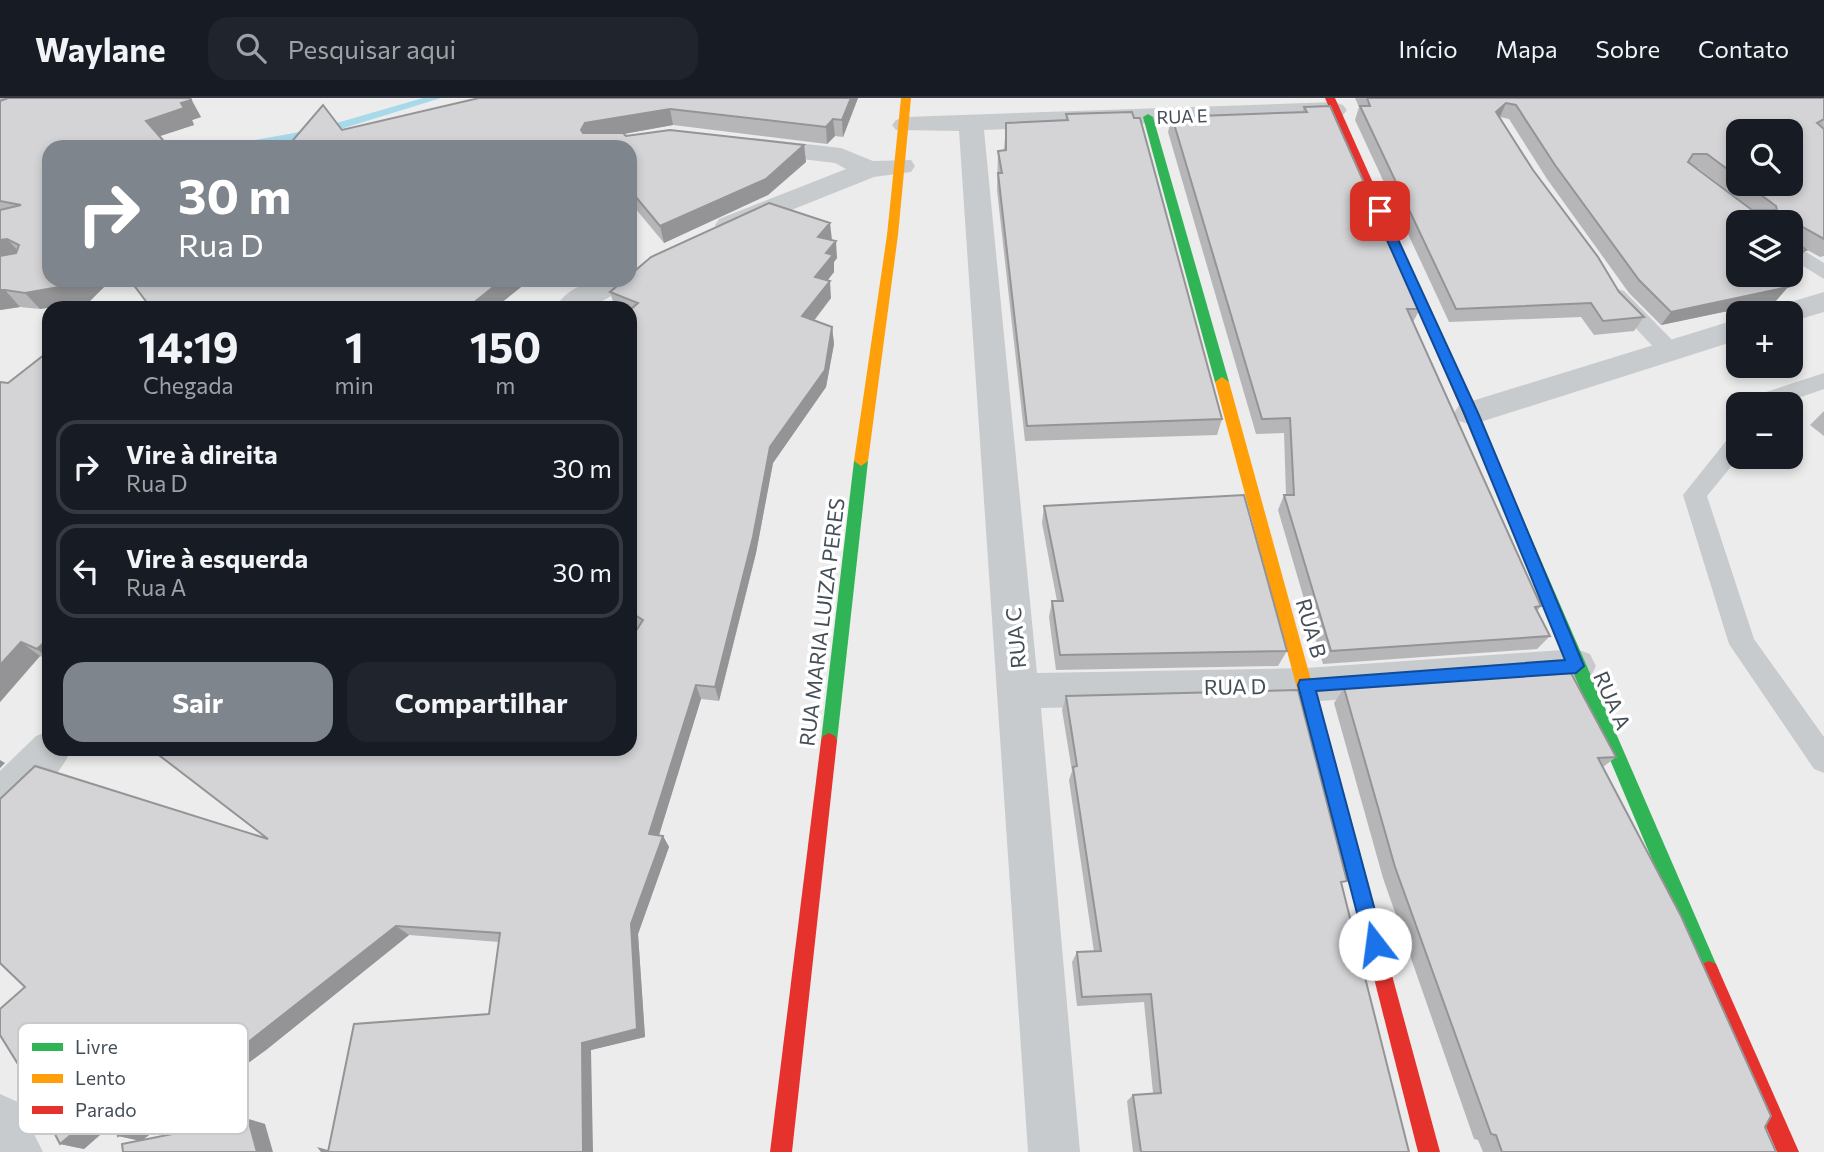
<!DOCTYPE html>
<html lang="pt">
<meta charset="utf-8">
<style>
body{margin:0;font-family:Commissioner,sans-serif;background:#20242c;color:#f1f3f6;height:100vh;display:flex;flex-direction:column;font-size:26px;white-space:nowrap}
*{box-sizing:border-box;margin:0}
p{font-size:23px;color:#9ea1a6}
.icon{flex:none;width:38px;height:38px;fill:none;stroke:currentColor;stroke-width:2;stroke-linecap:round;stroke-linejoin:round}
.map{position:relative;flex:1;overflow:hidden}
.sheet{position:absolute;left:42px;top:203px;width:595px;height:455px;display:flex;flex-direction:column;background:#171b24;border-radius:21px;box-shadow:0 4px 10px #0003}
.sheet>*{flex:none}
.guide{position:absolute;left:42px;top:42px;width:595px;height:147px;border-radius:21px;box-shadow:0 4px 10px #0003;background:#7f858c;color:#fff;overflow:hidden}
.controls{position:absolute;left:1726px;top:21px;display:grid;gap:14px}
.controls a{display:grid;place-items:center;width:77px;height:77px;border-radius:14px;background:#171b24;box-shadow:0 4px 10px #0003;font-size:35px}
.pin{position:absolute;display:grid;place-items:center;width:60px;height:60px;color:#fff;margin:-30px;border-radius:14px;box-shadow:0 4px 10px #0006}
.me{position:absolute;width:77px;margin:-38px;rotate:345deg;stroke-linejoin:round;filter:drop-shadow(0 0 5px #0008)}
.turn{display:flex;align-items:center;gap:24px;height:147px;padding:0 21px;font-size:32px}
.turn .icon{width:91px;height:91px;stroke-width:2.5}
.turn b{display:block;font-size:49px;line-height:60px}
.eta{display:flex;justify-content:space-evenly;align-items:center;height:119px;text-align:center}
.eta b{font-size:42px;font-weight:700;line-height:49px}
.primary-button{display:flex;gap:14px;margin-top:auto;padding:14px 21px}
.primary-button a{flex:1;height:80px;border-radius:21px;background:#7f858c;color:#fff;font-size:28px;font-weight:700;line-height:80px;text-align:center}
.primary-button a+a{background:#20242c;color:#f1f3f6}
ul{padding:0;list-style:none}
li{display:flex;align-items:center;gap:21px;height:94px;margin:0 14px 10px;padding:0 7px;border:4px solid #363941;border-radius:21px}
li div{flex:1}
li b{display:block;font-size:26px}
li em{font-style:normal}
header{display:flex;align-items:center;gap:42px;box-sizing:border-box;height:98px;padding:0 35px;background:#171b24;border-bottom:2px solid #363941}
header strong{font-size:33px}
nav{display:flex;gap:38px;margin-inline-start:auto;font-size:24px}
.search{width:490px;height:63px;background:#20242c;display:flex;align-items:center;gap:18px;box-sizing:border-box;padding:0 24px;border-radius:21px;color:#9ea1a6;font-size:26px}
.map>svg:first-child{display:block}
.lines{fill:none;stroke-linecap:round;stroke-linejoin:round}
.stream{fill:#a6d9ea;fill-rule:evenodd}
.lane{fill:#c8cbcd;fill-rule:evenodd}
.street{fill:#c8cbcd;fill-rule:evenodd}
.fast{fill:#30b455;fill-rule:evenodd}
.slow{fill:#ff9f0a;fill-rule:evenodd}
.jam{fill:#e5322d;fill-rule:evenodd}
.wall{fill:#b6b6b8;fill-rule:evenodd}
.shaded-wall{fill:#949496}
.building{fill:#d4d4d6;stroke:#949496;stroke-width:2;fill-rule:evenodd}
.route{fill:#1a73e8;stroke:#114b97;stroke-width:2}
.labels{text-anchor:middle;dominant-baseline:central;stroke-width:7;stroke-linejoin:round;paint-order:stroke}
.far-street-label{font-size:18px;fill:#444e58;stroke:#fff}
.street-label{font-size:21px;fill:#444e58;stroke:#fff}
.key{fill:#fff;stroke:#c7cacd;stroke-width:2}
.key-label{font-size:19px;fill:#444e58}
</style>
<header>
<strong>Waylane</strong>
<div class="search"><svg class="icon" aria-label="search" viewBox="0 0 24 24"><circle cx="10" cy="10" r="6"/><path d="M15 15l6 6"/></svg>Pesquisar aqui</div>
<nav><a>Início</a><a>Mapa</a><a>Sobre</a><a>Contato</a></nav>
</header>
<div class="map">
<svg width="1824" height="1054" viewBox="0 0 1824 1054">
<rect width="100%" height="100%" fill="#edecec"/>
<g class="lines">
<path class="stream" d="M 423,0 L 441,0 L 318,38 L 258,49 L 233,49 L 239,45 L 316,31 Z"/>
<g class="lane">
<path d="M 1790,144 L 1824,165 L 1824,181 L 1790,160 Z"/>
<path d="M 1617,191 L 1624,193 L 1677,247 L 1680,252 L 1677,257 L 1661,257 L 1610,203 L 1607,198 Z"/>
<path d="M 1824,275 L 1824,291 L 1781,306 L 1758,306 L 1766,294 Z"/>
<path d="M 1738,336 L 1739,359 L 1707,398 L 1754,541 L 1824,639 L 1824,675 L 1814,671 L 1729,546 L 1683,397 L 1730,338 Z"/>
</g>
<g class="street">
<path d="M 1334,4 L 1343,7 L 1347,12 L 1343,17 L 984,32 L 1037,575 L 1306,570 L 1576,551 L 1590,556 L 1596,568 L 1590,580 L 1576,585 L 1306,604 L 1041,610 L 1080,1054 L 1028,1054 L 959,33 L 896,32 L 892,27 L 896,22 L 905,19 Z"/>
<path d="M 753,40 L 841,50 L 873,63 L 911,62 L 915,68 L 911,74 L 874,79 L 739,133 L 729,136 L 719,133 L 715,127 L 719,121 L 846,71 L 835,65 L 744,54 L 740,48 L 744,42 Z"/>
<path d="M 630,179 L 632,182 L 627,189 L 590,210 L 555,210 C 572,182 601,182 630,182 Z"/>
<path d="M 1824,194 L 1824,214 L 1790,224 L 1790,215 L 1773,215 L 1777,208 Z"/>
<path d="M 1738,221 L 1738,242 L 1471,327 L 1459,323 L 1454,315 L 1459,307 Z"/>
<path d="M 49,633 L 49,651 L 72,651 C 60,677 27,712 0,722 L 0,673 L 36,638 Z"/>
<path d="M 0,996 L 18,1004 L 43,1054 L 0,1054 Z"/>
</g>
<g class="fast">
<path d="M 1148,16 L 1153,19 L 1229,284 L 1222,289 L 1215,284 L 1143,19 Z"/>
<path d="M 861,358 L 868,363 L 837,643 L 835,648 L 829,651 L 823,648 L 821,643 L 854,363 Z"/>
<path d="M 1500,379 L 1507,384 L 1716,866 L 1719,873 L 1716,880 L 1709,883 L 1702,880 L 1493,384 Z"/>
</g>
<g class="slow">
<path d="M 901,0 L 911,0 L 898,137 L 868,363 L 861,368 L 854,363 L 887,137 Z"/>
<path d="M 1222,279 L 1229,284 L 1380,833 L 1378,840 L 1371,842 L 1364,840 L 1362,833 L 1215,284 Z"/>
</g>
<g class="jam">
<path d="M 1325,0 L 1335,0 L 1507,384 L 1505,388 L 1495,388 L 1493,384 Z"/>
<path d="M 829,635 L 835,638 L 837,643 L 792,1054 L 770,1054 L 821,643 L 823,638 Z"/>
<path d="M 1371,824 L 1378,826 L 1380,833 L 1440,1054 L 1418,1054 L 1362,833 L 1364,826 Z"/>
<path d="M 1709,863 L 1716,866 L 1799,1054 L 1777,1054 L 1699,873 L 1702,866 Z"/>
</g>
</g>
<g class="wall">
<path d="M 0,0 L 191,0 L 201,19 L 192,22 L 194,27 L 160,38 L 49,182 L 111,182 L 90,203 L 40,211 L 20,209 L 0,212 Z"/>
<path d="M 479,0 L 858,0 L 843,39 L 835,38 L 827,46 L 673,27 L 624,36 L 626,38 L 804,47 L 806,64 L 768,97 L 664,145 L 630,104 L 630,49 L 342,32 Z"/>
<path d="M 1355,0 L 1824,0 L 1824,158 L 1820,159 L 1802,149 L 1794,166 L 1790,167 L 1790,124 L 1738,124 L 1776,203 L 1661,227 L 1629,195 L 1547,81 L 1509,21 L 1500,19 L 1533,72 L 1619,194 L 1644,219 L 1634,233 L 1594,237 L 1581,219 L 1449,224 L 1355,22 L 1359,9 ZM 1738,33 L 1790,86 L 1738,86 ZM 1696,70 L 1698,70 L 1753,112 L 1752,112 Z"/>
<path d="M 1304,9 L 1420,211 L 1413,224 L 1541,508 L 1537,513 L 1550,538 L 1537,551 L 1323,566 L 1278,412 L 1284,397 L 1286,397 L 1284,335 L 1256,336 L 1168,34 L 1172,19 L 1302,14 Z"/>
<path d="M 1066,16 L 1222,321 L 1217,337 L 1025,343 L 997,92 L 998,53 L 1004,52 L 1006,25 L 1065,23 Z"/>
<path d="M 831,142 L 837,160 L 834,164 L 834,174 L 827,183 L 831,200 L 814,223 L 832,229 L 834,246 L 826,289 L 773,365 L 756,455 L 719,603 L 701,601 L 659,737 L 663,738 L 669,749 L 638,836 L 645,939 L 591,952 L 329,1052 L 489,916 L 499,844 L 409,837 L 266,952 L 141,1043 L 248,1021 L 265,1026 L 141,1043 L 118,1038 L 115,1024 L 84,1051 L 60,1046 L 25,889 L 268,741 L 630,651 L 638,529 L 630,525 L 630,210 L 615,210 L 610,194 Z"/>
<path d="M 49,253 L 49,562 L 40,558 L 0,604 L 0,284 L 8,285 Z"/>
<path d="M 1824,313 L 1824,338 L 1810,327 Z"/>
<path d="M 1044,408 L 1287,553 L 1278,568 L 1056,572 L 1049,519 L 1052,503 L 1057,503 L 1042,425 Z"/>
<path d="M 1344,590 L 1616,659 L 1603,669 L 1776,1054 L 1483,1054 L 1478,1042 L 1474,1041 L 1383,780 L 1334,605 Z"/>
<path d="M 1066,598 L 1342,787 L 1409,1054 L 1133,1054 L 1127,1003 L 1133,997 L 1153,995 L 1144,904 L 1077,908 L 1072,864 L 1077,854 L 1094,854 L 1069,682 L 1072,673 L 1062,612 Z"/>
</g>
<g class="shaded-wall">
<path d="M 190,0 L 201,19 L 192,22 L 194,27 L 157,39 L 146,23 Z"/>
<path d="M 851,0 L 858,0 L 843,39 L 842,22 Z"/>
<path d="M 1506,5 L 1500,19 L 1496,14 Z"/>
<path d="M 670,11 L 673,27 L 590,42 L 581,32 L 585,25 Z"/>
<path d="M 833,21 L 835,38 L 827,46 L 826,29 Z"/>
<path d="M 804,47 L 806,64 L 768,97 L 664,145 L 660,128 Z"/>
<path d="M 830,125 L 832,142 L 818,139 Z"/>
<path d="M 7,141 L 22,157 L 0,162 L 0,142 Z"/>
<path d="M 836,143 L 837,160 L 834,164 L 834,174 L 817,196 L 815,179 L 826,155 Z"/>
<path d="M 1806,152 L 1794,166 L 1790,167 L 1790,156 Z"/>
<path d="M 80,182 L 111,182 L 90,203 L 40,211 L 25,195 Z"/>
<path d="M 502,182 L 530,182 L 495,210 L 467,210 Z"/>
<path d="M 830,183 L 831,200 L 804,235 L 802,218 Z"/>
<path d="M 1788,189 L 1776,203 L 1661,227 L 1671,214 Z"/>
<path d="M 0,192 L 5,192 L 20,209 L 0,212 Z"/>
<path d="M 832,229 L 834,246 L 826,289 L 773,365 L 756,455 L 719,603 L 715,589 L 770,349 Z"/>
<path d="M 49,540 L 49,561 L 37,551 Z"/>
<path d="M 21,544 L 40,558 L 0,604 L 0,567 Z"/>
<path d="M 696,587 L 701,601 L 656,747 L 649,736 Z"/>
<path d="M 0,662 L 5,665 L 0,670 Z"/>
<path d="M 663,738 L 669,749 L 638,836 L 645,939 L 591,952 L 593,1054 L 583,1054 L 582,945 L 631,826 Z"/>
<path d="M 396,828 L 409,837 L 266,952 L 141,1043 L 118,1038 Z"/>
<path d="M 111,1003 L 133,1008 L 84,1051 L 60,1046 Z"/>
<path d="M 248,1021 L 265,1026 L 273,1054 L 257,1054 Z"/>
<path d="M 317,1049 L 335,1054 L 321,1054 Z"/>
</g>
<g class="building">
<path d="M 8,0 L 190,0 L 191,2 L 181,5 L 184,10 L 146,23 L 169,49 L 49,49 L 49,182 L 80,182 L 76,186 L 25,195 L 5,192 L 0,192 L 0,158 L 16,155 L 19,147 L 7,141 L 0,142 L 0,112 L 21,107 L 0,103 L 0,3 Z"/>
<path d="M 479,0 L 851,0 L 842,22 L 833,21 L 826,29 L 670,11 L 585,25 L 581,32 L 583,35 L 623,35 L 626,38 L 670,32 L 804,47 L 766,81 L 660,128 L 630,92 L 630,49 L 287,49 L 323,7 L 342,32 Z"/>
<path d="M 1367,0 L 1824,0 L 1824,21 L 1817,25 L 1824,31 L 1824,141 L 1801,128 L 1799,146 L 1806,152 L 1790,156 L 1790,124 L 1738,124 L 1738,177 L 1775,177 L 1788,189 L 1671,214 L 1639,182 L 1555,67 L 1516,7 L 1506,5 L 1496,14 L 1533,72 L 1598,159 L 1619,194 L 1644,219 L 1603,223 L 1591,205 L 1456,211 L 1360,8 L 1370,8 ZM 1738,33 L 1790,33 L 1790,86 L 1746,86 L 1776,108 L 1777,112 L 1752,112 L 1688,64 L 1693,56 L 1707,56 L 1738,79 Z"/>
<path d="M 1330,8 L 1420,211 L 1407,211 L 1541,508 L 1535,509 L 1550,538 L 1331,553 L 1284,397 L 1294,397 L 1290,320 L 1262,321 L 1172,19 L 1307,14 L 1304,9 Z"/>
<path d="M 1132,14 L 1134,20 L 1140,20 L 1222,321 L 1027,328 L 998,75 L 1002,75 L 998,53 L 1006,52 L 1006,25 L 1068,22 L 1066,16 Z"/>
<path d="M 769,105 L 830,125 L 818,139 L 836,143 L 826,155 L 833,157 L 815,179 L 830,183 L 802,218 L 832,229 L 825,272 L 770,349 L 753,439 L 715,589 L 696,587 L 649,736 L 663,738 L 631,826 L 637,931 L 582,945 L 583,1054 L 328,1054 L 354,926 L 489,916 L 500,835 L 396,828 L 247,945 L 118,1038 L 111,1003 L 60,1046 L 21,971 L 0,937 L 0,911 L 25,889 L 0,865 L 0,701 L 35,668 L 268,741 L 151,651 L 630,651 L 630,542 L 643,522 L 630,514 L 630,212 L 638,205 L 610,194 L 624,182 L 630,182 L 630,177 L 651,159 Z"/>
<path d="M 130,182 L 502,182 L 467,210 L 151,210 Z"/>
<path d="M 49,253 L 49,540 L 37,551 L 21,544 L 0,567 L 0,284 L 8,285 Z"/>
<path d="M 1244,397 L 1287,553 L 1060,557 L 1052,503 L 1063,503 L 1044,408 Z"/>
<path d="M 1571,575 L 1616,659 L 1598,660 L 1681,818 L 1771,1018 L 1765,1029 L 1776,1054 L 1502,1054 L 1496,1037 L 1491,1036 L 1395,769 L 1344,590 Z"/>
<path d="M 1298,592 L 1347,783 L 1341,784 L 1409,1054 L 1141,1054 L 1133,997 L 1161,995 L 1151,896 L 1082,899 L 1077,854 L 1101,853 L 1073,669 L 1077,668 L 1066,598 Z"/>
<path d="M 248,1021 L 257,1054 L 123,1054 L 122,1046 Z"/>
</g>
<path class="route" d="M 1380,109 L 1385,113 L 1478,315 L 1584,568 L 1576,575 L 1316,593 L 1384,846 L 1381,853 L 1375,856 L 1368,853 L 1365,846 L 1298,587 L 1300,582 L 1565,562 L 1464,315 L 1374,113 Z"/>
<g class="labels">
<g class="far-street-label">
<text transform="translate(1182 18) rotate(-2)">RUA E</text>
</g>
<g class="street-label">
<text transform="translate(821 524) rotate(-83)">RUA MARIA LUIZA PERES</text>
<text transform="translate(1312 530) rotate(74)">RUA B</text>
<text transform="translate(1015 540) rotate(-95)">RUA C</text>
<text transform="translate(1235 588) rotate(-1)">RUA D</text>
<text transform="translate(1613 602) rotate(66)">RUA A</text>
</g>
</g>
<rect x="18" y="925" width="230" height="111" rx="10" class="key"/>
<rect x="32" y="945" width="31" height="8" fill="#30b455"/>
<rect x="32" y="976" width="31" height="9" fill="#ff9f0a"/>
<rect x="32" y="1008" width="31" height="8" fill="#e5322d"/>
<g class="key-label">
<text x="75" y="956">Livre</text>
<text x="75" y="987">Lento</text>
<text x="75" y="1019">Parado</text>
</g>
</svg>
<div class="controls">
<a><svg class="icon" aria-label="search" viewBox="0 0 24 24"><circle cx="10" cy="10" r="6"/><path d="M15 15l6 6"/></svg></a>
<a><svg class="icon" aria-label="layers" viewBox="0 0 24 24"><path d="M12 4l9 5-9 5-9-5zM3 14l9 5 9-5"/></svg></a>
<a>+</a>
<a>−</a>
</div>
<div class="pin" style="left:1380px;top:113px;background:#d93025"><svg class="icon" aria-label="arrive" viewBox="0 0 24 24"><path d="M6 21V4h12l-3 4 3 4H6"/></svg></div>
<svg class="me" style="left:1375px;top:846px" viewBox="-20 -20 40 40"><circle r="19" fill="#fff"/><path d="M0-13L10 11 0 6-10 11z" fill="#1a73e8"/></svg>
<div class="guide">
<div class="turn"><svg class="icon" aria-label="right" viewBox="0 0 24 24"><path d="M7 20v-9h11M14 6l5 5-5 5"/></svg><div><b>30 m</b>Rua D</div></div>
</div>
<section class="sheet">
<div class="eta">
<div><b>14:19</b><p>Chegada</p></div>
<div><b>1</b><p>min</p></div>
<div><b>150</b><p>m</p></div>
</div>
<ul>
<li><svg class="icon" aria-label="right" viewBox="0 0 24 24"><path d="M7 20v-9h11M14 6l5 5-5 5"/></svg><div><b>Vire à direita</b><p>Rua D</p></div><em>30 m</em></li>
<li><svg class="icon" aria-label="left" viewBox="0 0 24 24"><path d="M17 20v-9H6M10 6l-5 5 5 5"/></svg><div><b>Vire à esquerda</b><p>Rua A</p></div><em>30 m</em></li>
</ul>
<div class="primary-button"><a>Sair</a><a>Compartilhar</a></div>
</section>
</div>
